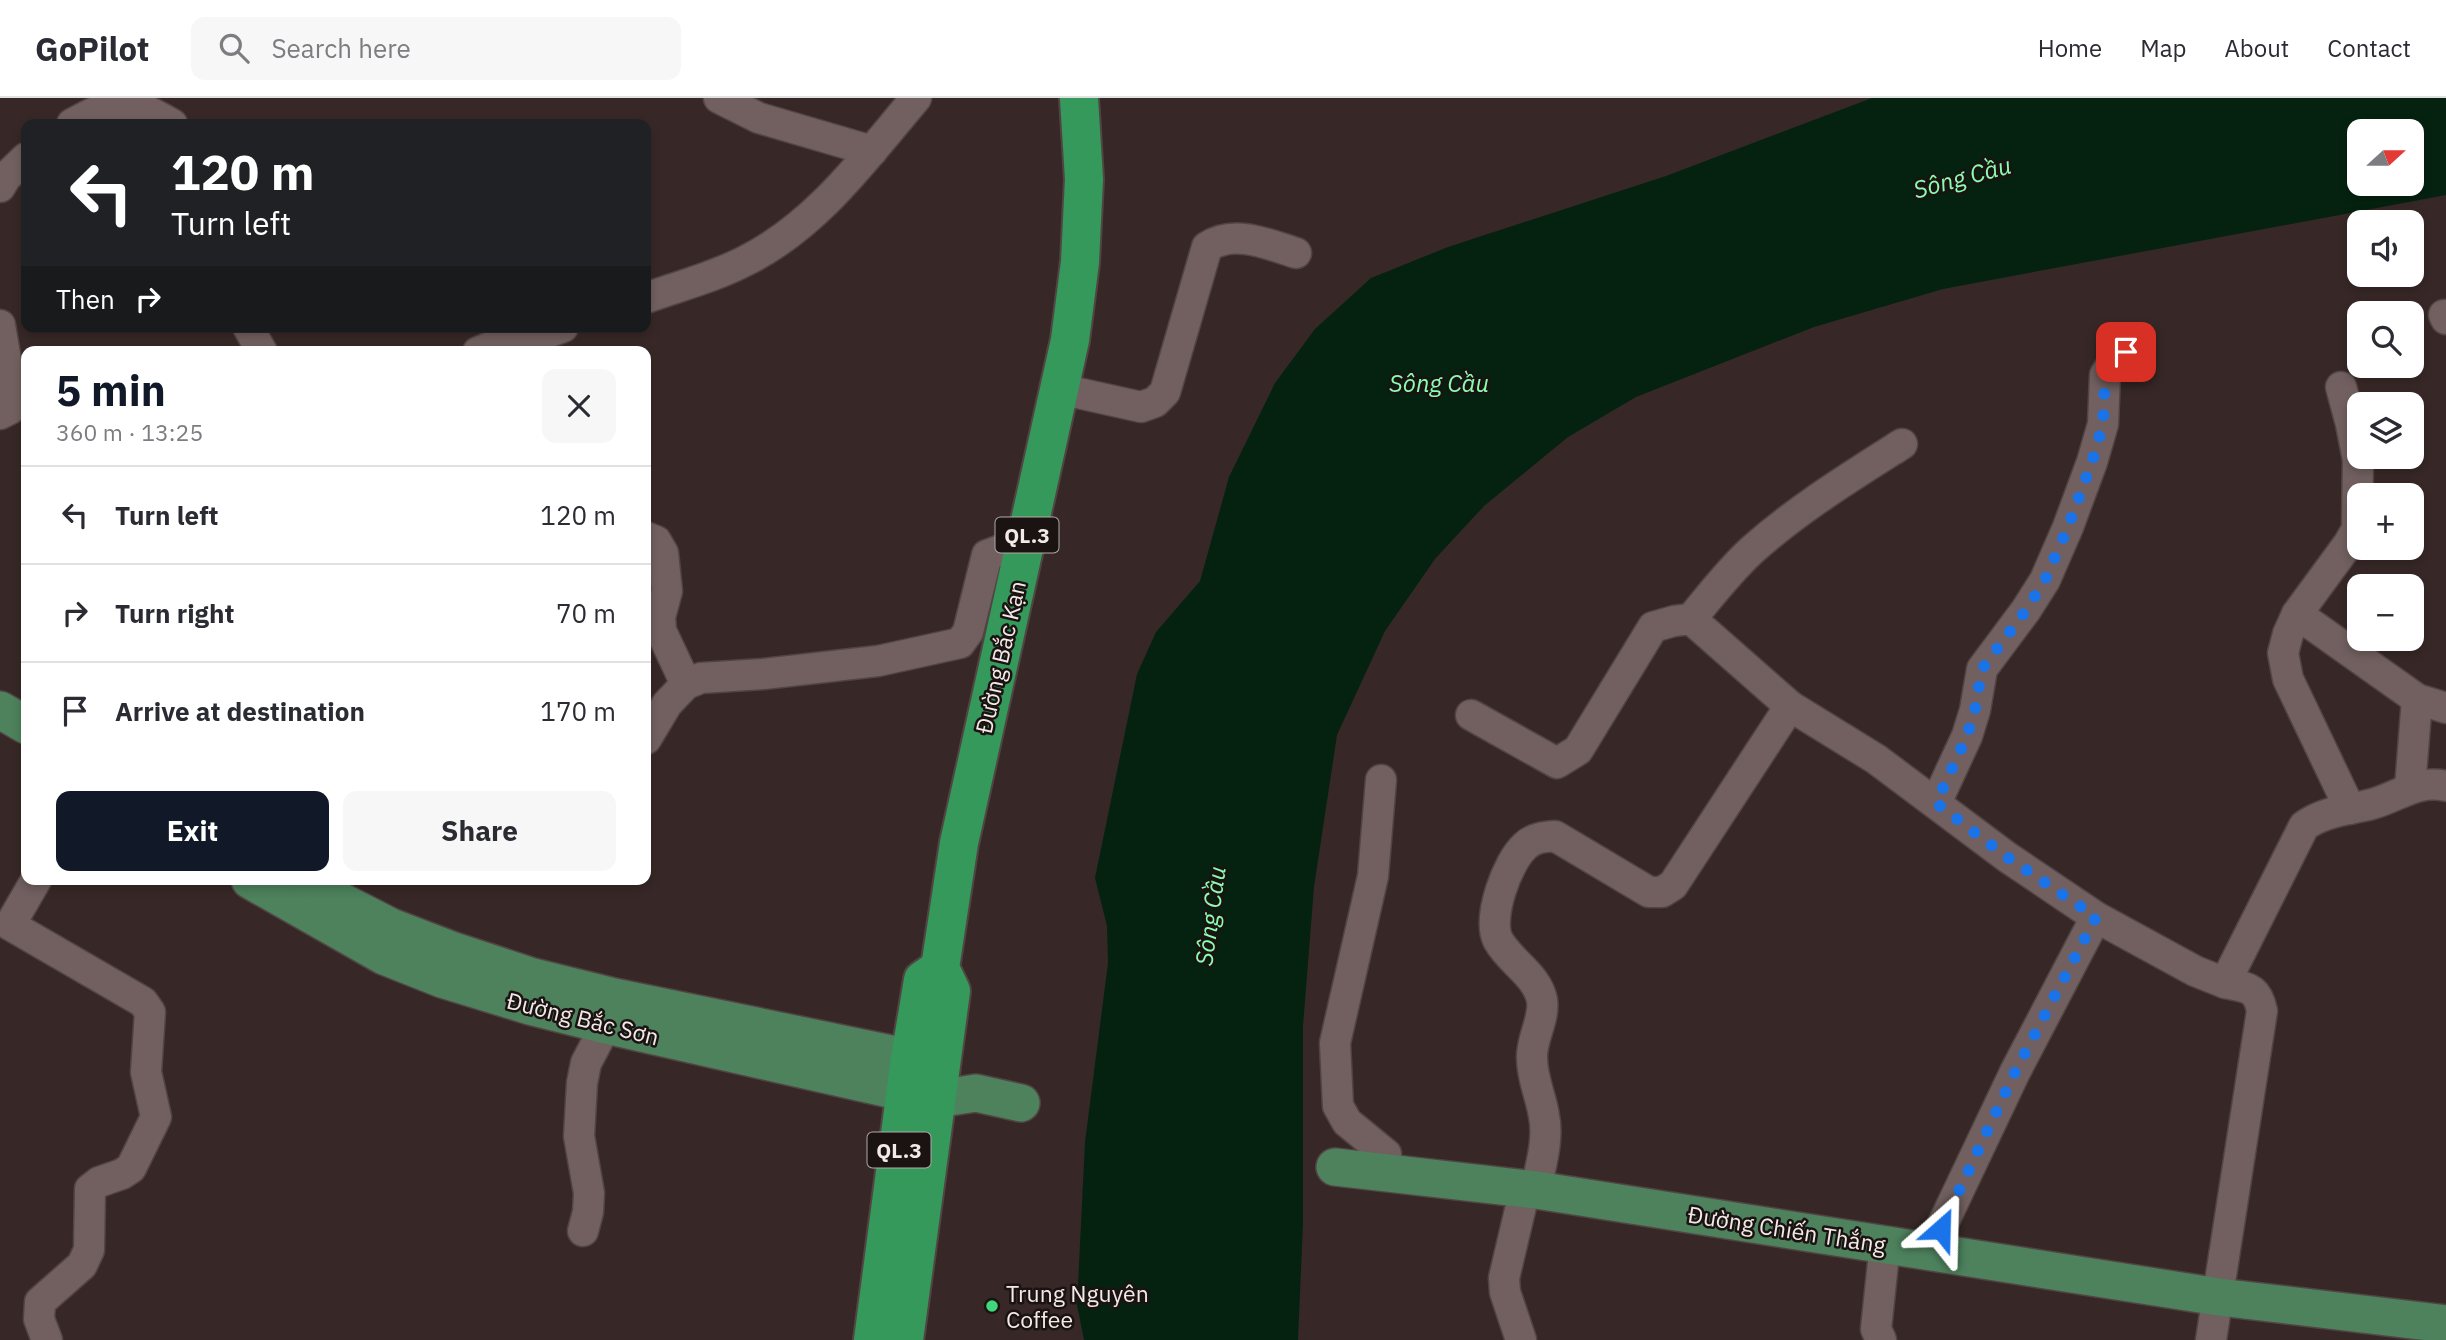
<!DOCTYPE html>
<meta charset="utf-8">
<style>
body{margin:0;font-family:"IBM Plex Sans",sans-serif;background:#f7f7f7;color:#2b2b33;height:100vh;display:flex;flex-direction:column;font-size:26px;white-space:nowrap}
*{box-sizing:border-box;margin:0}
p{font-size:23px;color:#7c7c81}
.icon{flex:none;width:38px;height:38px;fill:none;stroke:currentColor;stroke-width:2;stroke-linecap:round;stroke-linejoin:round}
.map{position:relative;flex:1;overflow:hidden}
.sheet{position:absolute;left:21px;top:248px;width:630px;height:539px;display:flex;flex-direction:column;background:#fff;border-radius:14px;box-shadow:0 4px 10px #0003}
.sheet>*{flex:none}
.banner{position:absolute;left:21px;top:21px;width:630px;height:214px;border-radius:14px;box-shadow:0 4px 10px #0003;background:#202124;color:#fff;overflow:hidden}
.needle{width:46px;rotate:69deg}
.tools{position:absolute;left:2347px;top:21px;display:grid;gap:14px}
.tools a{display:grid;place-items:center;width:77px;height:77px;border-radius:14px;background:#fff;box-shadow:0 4px 10px #0003;font-size:35px}
.pin{position:absolute;display:grid;place-items:center;width:60px;height:60px;color:#fff;margin:-30px;border-radius:14px;box-shadow:0 4px 10px #0006}
.me{position:absolute;width:77px;margin:-38px;rotate:25deg;stroke-linejoin:round;filter:drop-shadow(0 0 5px #0008)}
.turn{display:flex;align-items:center;gap:24px;height:147px;padding:0 35px;font-size:32px}
.turn .icon{width:91px;height:91px;stroke-width:2.5}
.turn b{display:block;font-size:49px;line-height:60px}
.then{display:flex;align-items:center;height:66px;padding:0 35px;background:#0003;gap:14px;font-size:26px}
.round{display:grid;place-items:center;flex:none;width:74px;height:74px;border-radius:14px;background:#f7f7f7}
.overview{display:flex;align-items:center;justify-content:space-between;height:119px;padding:0 35px}
h1{font-size:42px;font-weight:700;line-height:52px;color:#111827}
.button{display:flex;gap:14px;margin-top:auto;padding:14px 35px}
.button a{flex:1;height:80px;border-radius:14px;background:#111827;color:#fff;font-size:28px;font-weight:700;line-height:80px;text-align:center}
.button a+a{background:#f7f7f7;color:#2b2b33}
ul{padding:0;list-style:none}
li{display:flex;align-items:center;gap:21px;height:98px;padding:0 35px;border-top:2px solid #e1e1e2}
li div{flex:1}
li b{display:block;font-size:26px}
li em{font-style:normal}
header{display:flex;align-items:center;gap:42px;box-sizing:border-box;height:98px;padding:0 35px;background:#fff;border-bottom:2px solid #e1e1e2}
header strong{font-size:33px}
nav{display:flex;gap:38px;margin-inline-start:auto;font-size:24px}
.search{width:490px;height:63px;background:#f7f7f7;display:flex;align-items:center;gap:18px;box-sizing:border-box;padding:0 24px;border-radius:14px;color:#7c7c81;font-size:26px}
.map>svg:first-child{display:block}
.water{fill:#052210;fill-rule:evenodd}
.lines{fill:none;stroke-linecap:round;stroke-linejoin:round}
.minor-casing{stroke:#514544;stroke-width:33}
.major-casing{stroke:#514544;stroke-width:40}
.highway-casing{stroke:#514544;stroke-width:42}
.minor{stroke:#71605f;stroke-width:30}
.major{stroke:#4d825d;stroke-width:37}
.highway{stroke:#35995b;stroke-width:38}
.route{stroke:#1a73e8;stroke-width:12;stroke-dasharray:0 21.6}
.poi-dot{fill:#40d77c;stroke:#1a1312;stroke-width:2.5}
.labels{text-anchor:middle;dominant-baseline:central;stroke-width:5;stroke-linejoin:round;paint-order:stroke}
.shield{fill:#1a1312;stroke:#b2a9a8;stroke-width:2}
.shield-label{font-size:21px;font-weight:bold;fill:#f3e9e8}
.street-label{font-size:23px;fill:#f3e9e8;stroke:#1a1312}
.poi-label{font-size:23px;fill:#f3e9e8;stroke:#1a1312;text-anchor:start}
.water-label{font-size:24px;font-style:italic;fill:#8afeaf;stroke:#1a1312}
</style>
<header>
<strong>GoPilot</strong>
<div class="search"><svg class="icon" aria-label="search" viewBox="0 0 24 24"><circle cx="10" cy="10" r="6"/><path d="M15 15l6 6"/></svg>Search here</div>
<nav><a>Home</a><a>Map</a><a>About</a><a>Contact</a></nav>
</header>
<div class="map">
<svg width="2446" height="1242" viewBox="0 0 2446 1242">
<rect width="100%" height="100%" fill="#372827"/>
<path class="water" d="M 1872,0 L 2446,0 L 2446,97 L 1943,191 L 1814,229 L 1636,299 L 1568,339 L 1484,408 L 1435,461 L 1385,533 L 1337,637 L 1314,789 L 1303,928 L 1303,1126 L 1298,1242 L 1084,1242 L 1077,1207 L 1085,1044 L 1108,865 L 1107,828 L 1095,780 L 1137,576 L 1156,534 L 1200,483 L 1229,379 L 1275,285 L 1315,231 L 1371,180 L 1448,149 L 1666,78 ZM 2359,33 L 2412,33 L 2412,86 L 2359,86 Z"/>
<g class="lines">
<g class="minor-casing">
<g id="minor">
<path d="M 719,0 L 759,20 L 872,53"/>
<path d="M 72,26 C 119,0 126,0 172,26"/>
<path d="M 0,89 L 6,79 L 26,60"/>
<path d="M 646,200 C 679,188 715,179 747,162 C 818,126 865,60 916,0"/>
<path d="M 2444,217 L 2446,221"/>
<path d="M 0,227 L 13,304 L 10,311 L 0,316"/>
<path d="M 248,229 L 262,254"/>
<path d="M 478,254 L 502,244 L 521,245 L 563,229"/>
<path d="M 2341,289 L 2351,326 L 2358,362 L 2357,431 L 2349,445 L 2297,516 L 2288,536 L 2283,555 L 2288,581 L 2350,711"/>
<path d="M 1060,291 L 1141,309 L 1155,304 L 1165,294 L 1207,149 C 1234,131 1268,146 1296,155"/>
<path d="M 646,439 L 656,443 L 663,455 L 667,493 L 660,519 L 661,533 L 686,586"/>
<path d="M 2297,516 L 2417,601 L 2446,610"/>
<path d="M 1691,521 C 1710,498 1729,473 1752,452 C 1798,411 1850,379 1902,346"/>
<path d="M 1471,617 L 1557,665 L 1578,652 L 1653,529 L 1674,523 L 1691,521 L 1790,608 L 1876,661 L 2007,759 L 2096,819 L 2195,873 L 2225,885"/>
<path d="M 646,641 L 667,606 L 686,586 L 701,580 L 763,576 L 878,563 L 960,545 L 968,534 L 987,457 L 998,453 L 1023,455"/>
<path d="M 1381,682 L 1373,778 L 1335,945 L 1338,1008 L 1347,1024 L 1386,1056 L 1387,1075"/>
<path d="M 2410,690 L 2417,601"/>
<path d="M 1936,705 L 1967,638 L 1975,612 L 1982,571 L 2026,512 L 2045,482 L 2068,429 L 2092,364 L 2103,326 L 2105,277 L 2114,263 L 2126,254"/>
<path d="M 36,782 L 10,827 L 143,904 L 150,914 L 146,974 L 156,1019 L 131,1070 L 122,1076 L 99,1084 L 90,1091 L 89,1152 L 82,1167 L 40,1204 L 39,1221 L 47,1242"/>
<path d="M 1536,1092 C 1540,1069 1549,1042 1544,1018 C 1541,998 1532,981 1532,960 C 1531,941 1545,921 1542,902 C 1537,877 1510,864 1498,842 C 1487,820 1507,764 1525,748 C 1533,740 1543,739 1555,738 L 1649,794 L 1662,794 L 1673,787 L 1790,608"/>
<path d="M 583,1133 L 588,1114 L 589,1095 L 579,1038 L 582,985 L 586,965 L 606,927"/>
<path d="M 1930,1153 L 2015,974 L 2096,819"/>
<path d="M 1521,1242 L 1505,1194 L 1504,1180 L 1525,1091"/>
<path d="M 1881,1242 L 1876,1231 L 1885,1146"/>
<path d="M 2211,1242 L 2262,913 C 2257,888 2247,890 2225,885 L 2304,728 C 2324,713 2349,712 2372,706 C 2398,699 2418,681 2446,688"/>
</g>
</g>
<g class="major-casing">
<g id="major">
<path d="M 0,612 L 26,627"/>
<path d="M 250,782 L 384,858 L 442,881 L 530,908 L 606,927 L 907,995 L 937,1001 L 976,995 L 1021,1005"/>
<path d="M 309,787 L 391,829 L 451,852 L 533,879 L 610,898 L 940,966"/>
<path d="M 1335,1069 L 1536,1092 L 2219,1199 L 2446,1226"/>
</g>
</g>
<g class="highway-casing">
<g id="highway">
<path d="M 873,1242 L 910,960 L 923,882 L 940,870"/>
<path d="M 904,1242 L 951,893 L 940,870 L 959,745 L 1070,242 L 1080,164 L 1084,81 L 1079,0"/>
</g>
</g>
<use href="#minor" class="minor"/>
<use href="#major" class="major"/>
<use href="#highway" class="highway"/>
</g>
<g class="lines">
<path class="route" d="M 1941,1131 L 2015,974 L 2096,819 L 2007,759 L 1936,705 L 1967,638 L 1975,612 L 1982,571 L 2026,512 L 2045,482 L 2068,429 L 2092,364 L 2103,326 L 2105,277 L 2114,263 L 2126,254"/>
</g>
<circle class="poi-dot" cx="992" cy="1208" r="7"/>
<g class="labels">
<g class="shield">
<rect x="995.5" y="419.5" width="63" height="35" rx="5"/>
<rect x="867.5" y="1034.5" width="63" height="35" rx="5"/>
</g>
<g class="shield-label">
<text x="1027" y="437">QL.3</text>
<text x="899" y="1052">QL.3</text>
</g>
<g class="street-label">
<text transform="translate(1000 559) rotate(-77)">Đường Bắc Kạn</text>
<text transform="translate(583 920) rotate(14)">Đường Bắc Sơn</text>
<text transform="translate(1787 1131) rotate(9)">Đường Chiến Thắng</text>
</g>
<g class="poi-label">
<text x="1006" y="1195">Trung Nguyên<tspan x="1006" dy="26">Coffee</tspan></text>
</g>
<g class="water-label">
<text transform="translate(1962 79) rotate(-15)">Sông Cầu</text>
<text x="1439" y="285">Sông Cầu</text>
<text transform="translate(1210 818) rotate(-82)">Sông Cầu</text>
</g>
</g>
</svg>
<div class="tools">
<a><svg class="needle" viewBox="-14 -14 28 28"><path d="M0-13l5 13h-10z" fill="#e53935"/><path d="M0 13l5-13h-10z" fill="#7c7c81"/></svg></a>
<a><svg class="icon" aria-label="sound" viewBox="0 0 24 24"><path d="M4 9h4l5-4v14l-5-4H4zM17 9q2 3 0 6"/></svg></a>
<a><svg class="icon" aria-label="search" viewBox="0 0 24 24"><circle cx="10" cy="10" r="6"/><path d="M15 15l6 6"/></svg></a>
<a><svg class="icon" aria-label="layers" viewBox="0 0 24 24"><path d="M12 4l9 5-9 5-9-5zM3 14l9 5 9-5"/></svg></a>
<a>+</a>
<a>−</a>
</div>
<div class="pin" style="left:2126px;top:254px;background:#d93025"><svg class="icon" aria-label="arrive" viewBox="0 0 24 24"><path d="M6 21V4h12l-3 4 3 4H6"/></svg></div>
<svg class="me" style="left:1941px;top:1131px" viewBox="-20 -20 40 40"><path d="M0-17L14 15 0 8-14 15z" fill="#1a73e8" stroke="#fff" stroke-width="4"/></svg>
<div class="banner">
<div class="turn"><svg class="icon" aria-label="left" viewBox="0 0 24 24"><path d="M17 20v-9H6M10 6l-5 5 5 5"/></svg><div><b>120 m</b>Turn left</div></div>
<div class="then">Then<svg class="icon" aria-label="right" viewBox="0 0 24 24"><path d="M7 20v-9h11M14 6l5 5-5 5"/></svg></div>
</div>
<section class="sheet">
<div class="overview"><div><h1>5 min</h1><p>360 m · 13:25</p></div><a class="round"><svg class="icon" aria-label="close" viewBox="0 0 24 24"><path d="M6 6l12 12M18 6L6 18"/></svg></a></div>
<ul>
<li><svg class="icon" aria-label="left" viewBox="0 0 24 24"><path d="M17 20v-9H6M10 6l-5 5 5 5"/></svg><div><b>Turn left</b></div><em>120 m</em></li>
<li><svg class="icon" aria-label="right" viewBox="0 0 24 24"><path d="M7 20v-9h11M14 6l5 5-5 5"/></svg><div><b>Turn right</b></div><em>70 m</em></li>
<li><svg class="icon" aria-label="arrive" viewBox="0 0 24 24"><path d="M6 21V4h12l-3 4 3 4H6"/></svg><div><b>Arrive at destination</b></div><em>170 m</em></li>
</ul>
<div class="button"><a>Exit</a><a>Share</a></div>
</section>
</div>
